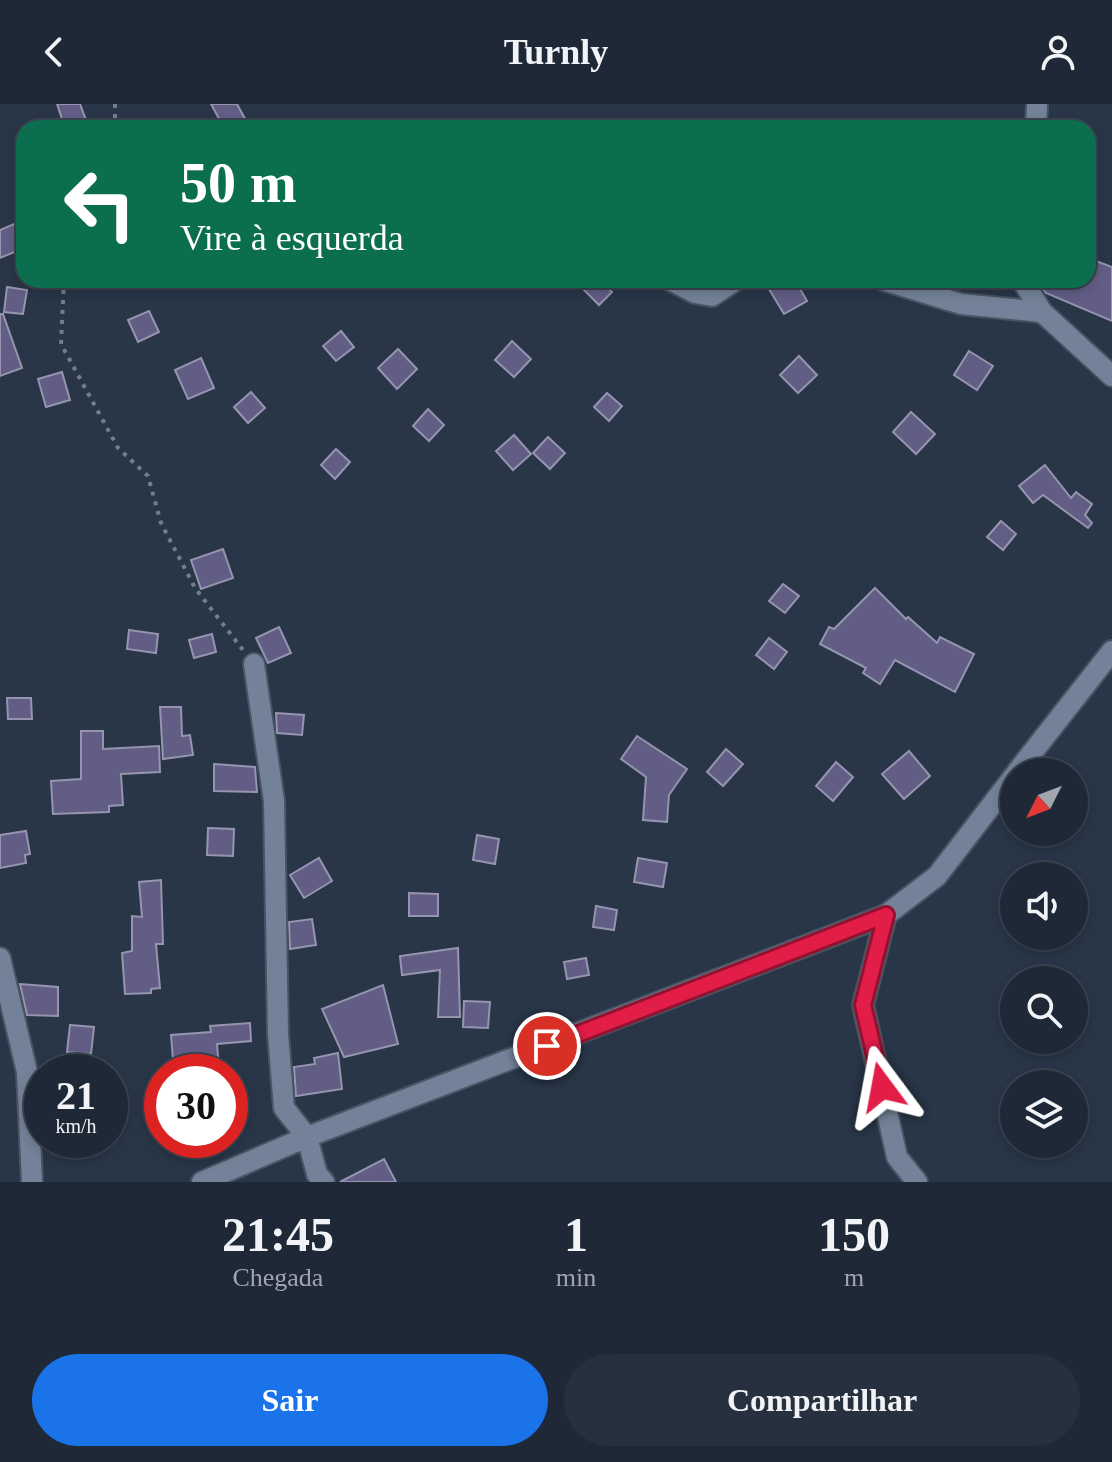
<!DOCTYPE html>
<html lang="pt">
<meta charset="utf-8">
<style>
body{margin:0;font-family:Georgia,serif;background:#26303e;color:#f1f3f6;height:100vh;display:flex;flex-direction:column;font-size:30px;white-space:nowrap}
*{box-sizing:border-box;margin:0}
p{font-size:26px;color:#a1a6ad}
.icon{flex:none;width:44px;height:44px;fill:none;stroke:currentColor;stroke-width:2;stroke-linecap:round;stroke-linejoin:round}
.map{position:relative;height:1078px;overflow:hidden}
.drawer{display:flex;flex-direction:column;background:#1e2836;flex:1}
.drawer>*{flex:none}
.banner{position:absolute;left:16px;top:16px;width:1080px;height:168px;border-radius:24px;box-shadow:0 4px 12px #0003,0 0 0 2px #3c4451;background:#0b6e4f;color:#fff;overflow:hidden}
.needle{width:52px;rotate:228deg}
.fabs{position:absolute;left:1000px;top:654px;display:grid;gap:16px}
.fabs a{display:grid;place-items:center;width:88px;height:88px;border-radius:50%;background:#1e2836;box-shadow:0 4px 12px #0003,0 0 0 2px #3c4451;font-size:40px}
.speed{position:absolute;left:24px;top:950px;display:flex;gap:16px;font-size:40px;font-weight:700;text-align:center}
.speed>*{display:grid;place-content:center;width:104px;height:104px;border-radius:50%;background:#1e2836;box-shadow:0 4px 12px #0003,0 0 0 2px #3c4451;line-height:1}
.speed small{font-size:20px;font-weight:400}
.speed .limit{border:12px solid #d22;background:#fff;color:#111}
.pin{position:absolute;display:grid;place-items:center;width:68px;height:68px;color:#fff;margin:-34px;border:4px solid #fff;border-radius:50%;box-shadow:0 2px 8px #0007}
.me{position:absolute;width:88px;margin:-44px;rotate:347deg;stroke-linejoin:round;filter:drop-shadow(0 0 6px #0008)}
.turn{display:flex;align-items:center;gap:28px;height:168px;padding:0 32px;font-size:36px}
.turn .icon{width:104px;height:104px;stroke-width:2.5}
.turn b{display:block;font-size:56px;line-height:68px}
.eta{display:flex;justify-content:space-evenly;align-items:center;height:136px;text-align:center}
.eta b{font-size:48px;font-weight:600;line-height:56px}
.primary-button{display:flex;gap:16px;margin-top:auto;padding:16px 32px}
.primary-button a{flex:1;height:92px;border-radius:48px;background:#1a73e8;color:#fff;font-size:32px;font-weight:600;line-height:92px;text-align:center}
.primary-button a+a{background:#26303e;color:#f1f3f6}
header{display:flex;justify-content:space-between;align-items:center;height:104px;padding:0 32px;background:#1e2836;font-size:36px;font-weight:600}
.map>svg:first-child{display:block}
.building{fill:#625d85;stroke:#9694ae;stroke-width:2}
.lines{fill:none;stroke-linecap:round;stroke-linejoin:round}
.minor-casing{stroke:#485463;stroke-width:24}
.tertiary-casing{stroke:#485463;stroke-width:24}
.path{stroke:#727e8c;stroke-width:4;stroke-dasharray:4 6;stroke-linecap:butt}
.minor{stroke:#738298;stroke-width:20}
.tertiary{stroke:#738298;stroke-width:20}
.route-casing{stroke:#92132f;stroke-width:20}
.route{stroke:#e11d48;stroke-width:14}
</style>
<header><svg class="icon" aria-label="back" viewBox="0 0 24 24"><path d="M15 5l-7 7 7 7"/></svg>Turnly<svg class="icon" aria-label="person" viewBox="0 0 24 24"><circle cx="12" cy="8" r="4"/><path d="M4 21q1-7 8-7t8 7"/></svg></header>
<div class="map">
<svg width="1112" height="1078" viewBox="0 0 1112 1078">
<rect width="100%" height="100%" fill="#283648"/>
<g class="building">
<path d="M 57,0 L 80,0 L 89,24 L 65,24 Z"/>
<path d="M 211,0 L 237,0 L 250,24 L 224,24 Z"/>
<path d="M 14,120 L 24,144 L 0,154 L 0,126 Z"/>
<path d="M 1088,154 L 1112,163 L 1112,217 L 1046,189 L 1037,176 L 1088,176 Z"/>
<path d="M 594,176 L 601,176 L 612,188 L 599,201 L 584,186 Z"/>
<path d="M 783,176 L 795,176 L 807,197 L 784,210 L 769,185 Z"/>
<path d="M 7,183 L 27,186 L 23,210 L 4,208 Z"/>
<path d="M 149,207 L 159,228 L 138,238 L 128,216 Z"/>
<path d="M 0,210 L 3,210 L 22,264 L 0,272 Z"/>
<path d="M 341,227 L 354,243 L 336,257 L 323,242 Z"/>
<path d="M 512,237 L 531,255 L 514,273 L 495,256 Z"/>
<path d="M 398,245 L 417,265 L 397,285 L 378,264 Z"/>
<path d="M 969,247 L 993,262 L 977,286 L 954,271 Z"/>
<path d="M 799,252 L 817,271 L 798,289 L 780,271 Z"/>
<path d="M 201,254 L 214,284 L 188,295 L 175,266 Z"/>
<path d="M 62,268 L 70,296 L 46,303 L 38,275 Z"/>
<path d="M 251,288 L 265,304 L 248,319 L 234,303 Z"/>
<path d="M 607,289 L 622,302 L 609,317 L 594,303 Z"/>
<path d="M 428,305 L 444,321 L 429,337 L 413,322 Z"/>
<path d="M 911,308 L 935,330 L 916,350 L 893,328 Z"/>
<path d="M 514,331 L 531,350 L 513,366 L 496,347 Z"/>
<path d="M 548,333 L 565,349 L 550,365 L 533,349 Z"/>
<path d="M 336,345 L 350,358 L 335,375 L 321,361 Z"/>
<path d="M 1045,361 L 1071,394 L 1076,388 L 1092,400 L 1085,411 L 1092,419 L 1088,424 L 1043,391 L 1033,399 L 1019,382 Z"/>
<path d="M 1001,417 L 1016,430 L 1003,446 L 987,433 Z"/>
<path d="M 223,445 L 233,474 L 201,485 L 191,456 Z"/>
<path d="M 783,480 L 799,492 L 785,509 L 769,497 Z"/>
<path d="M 875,484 L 906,515 L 908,513 L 937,539 L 940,533 L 974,550 L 955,588 L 895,556 L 880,580 L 863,569 L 866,564 L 820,540 L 829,523 L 834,525 Z"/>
<path d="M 279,523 L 291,549 L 268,559 L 256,534 Z"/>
<path d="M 129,526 L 158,530 L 156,549 L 127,545 Z"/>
<path d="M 212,530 L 216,548 L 194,554 L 189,536 Z"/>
<path d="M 769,534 L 787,548 L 774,565 L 756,551 Z"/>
<path d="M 7,594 L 31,594 L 32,615 L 8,615 Z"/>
<path d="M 160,603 L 181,603 L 182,632 L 190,631 L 193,651 L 163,655 Z"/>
<path d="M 276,609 L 304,611 L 302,631 L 277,629 Z"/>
<path d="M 81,627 L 103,627 L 103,645 L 159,642 L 160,668 L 121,670 L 123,701 L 109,702 L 109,708 L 53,710 L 51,677 L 81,675 Z"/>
<path d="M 637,632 L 687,665 L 669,691 L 667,718 L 643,716 L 646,673 L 621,655 Z"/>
<path d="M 726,645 L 743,660 L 723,682 L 707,668 Z"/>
<path d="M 909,647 L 930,672 L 904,695 L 882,670 Z"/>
<path d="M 836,658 L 853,673 L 833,697 L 816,682 Z"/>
<path d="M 214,660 L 255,663 L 257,688 L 214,687 Z"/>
<path d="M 208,724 L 234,725 L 233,752 L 207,751 Z"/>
<path d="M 26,727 L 30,750 L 25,751 L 26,759 L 0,764 L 0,731 Z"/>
<path d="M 477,731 L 499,735 L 495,760 L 473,756 Z"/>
<path d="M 319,754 L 332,777 L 304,794 L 290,771 Z"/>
<path d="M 638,754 L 667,759 L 663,783 L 634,778 Z"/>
<path d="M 161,776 L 163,840 L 156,840 L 160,884 L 151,885 L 151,889 L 125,890 L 122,849 L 132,847 L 132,812 L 142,813 L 139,778 Z"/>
<path d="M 409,789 L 438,790 L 438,812 L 409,812 Z"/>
<path d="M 596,802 L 617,806 L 614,826 L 593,823 Z"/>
<path d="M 312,815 L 316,841 L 290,845 L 289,818 Z"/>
<path d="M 458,844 L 460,913 L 438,913 L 440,866 L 402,871 L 400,852 Z"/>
<path d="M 586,854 L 589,871 L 567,875 L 564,858 Z"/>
<path d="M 20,880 L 58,883 L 58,912 L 27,911 Z"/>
<path d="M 383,881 L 398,940 L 344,953 L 322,905 Z"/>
<path d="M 464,897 L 490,898 L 488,924 L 463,923 Z"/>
<path d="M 250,919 L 251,937 L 217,940 L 219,965 L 174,968 L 171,931 L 211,928 L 210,922 Z"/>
<path d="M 70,921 L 94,923 L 91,950 L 67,948 Z"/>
<path d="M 338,949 L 342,985 L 296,992 L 294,963 L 315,960 L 314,954 Z"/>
<path d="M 384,1055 L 396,1078 L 340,1078 Z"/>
</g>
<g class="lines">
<g class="minor-casing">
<g id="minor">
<path d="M 1036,24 L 1037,0"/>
<path d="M 670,176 L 695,189 L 712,192 L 736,176"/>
<path d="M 883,176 L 961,200 L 1042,208"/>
<path d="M 1022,176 L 1042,208 L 1112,272"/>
<path d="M 254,560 L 274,697 L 278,930 L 284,1004 L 307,1033 L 317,1070 L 324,1078"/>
<path d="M 886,811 L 863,901 L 897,1053 L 917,1078"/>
<path d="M 0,854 L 27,968 L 32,1078"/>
</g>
</g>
<g class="tertiary-casing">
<g id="tertiary">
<path d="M 1017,668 L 1112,547"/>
<path d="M 202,1078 L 307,1033 L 886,811 L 937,772 L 1014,672"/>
</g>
</g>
<g class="path">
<path d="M 115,24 L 115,0"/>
<path d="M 64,176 L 61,240 L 118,344 L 148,372 L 161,419 L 195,484 L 243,546"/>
</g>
<use href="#minor" class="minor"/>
<use href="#tertiary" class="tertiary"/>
</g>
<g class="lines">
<g class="route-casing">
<path id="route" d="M 547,942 L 886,811 L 863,901 L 882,983"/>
</g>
<use href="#route" class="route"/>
</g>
</svg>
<div class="fabs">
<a><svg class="needle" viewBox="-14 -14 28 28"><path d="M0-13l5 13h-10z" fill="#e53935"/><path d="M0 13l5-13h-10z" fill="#a1a6ad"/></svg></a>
<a><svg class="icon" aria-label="sound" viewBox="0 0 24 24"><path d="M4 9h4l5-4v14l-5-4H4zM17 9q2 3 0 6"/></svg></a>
<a><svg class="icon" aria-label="search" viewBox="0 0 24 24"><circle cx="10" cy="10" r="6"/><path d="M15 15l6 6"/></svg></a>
<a><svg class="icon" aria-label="layers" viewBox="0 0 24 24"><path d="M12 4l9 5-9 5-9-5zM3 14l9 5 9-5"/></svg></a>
</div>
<div class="speed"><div>21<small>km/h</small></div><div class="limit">30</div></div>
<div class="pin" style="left:547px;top:942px;background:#d93025"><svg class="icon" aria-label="arrive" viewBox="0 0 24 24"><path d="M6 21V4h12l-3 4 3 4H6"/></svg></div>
<svg class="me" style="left:882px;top:983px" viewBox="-20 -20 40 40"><path d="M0-17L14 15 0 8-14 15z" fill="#e11d48" stroke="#fff" stroke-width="4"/></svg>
<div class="banner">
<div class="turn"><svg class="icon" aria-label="left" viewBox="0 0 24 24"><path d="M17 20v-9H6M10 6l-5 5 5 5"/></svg><div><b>50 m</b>Vire à esquerda</div></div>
</div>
</div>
<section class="drawer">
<div class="eta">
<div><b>21:45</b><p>Chegada</p></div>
<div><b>1</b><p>min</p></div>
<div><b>150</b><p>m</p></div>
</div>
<div class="primary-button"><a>Sair</a><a>Compartilhar</a></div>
</section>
